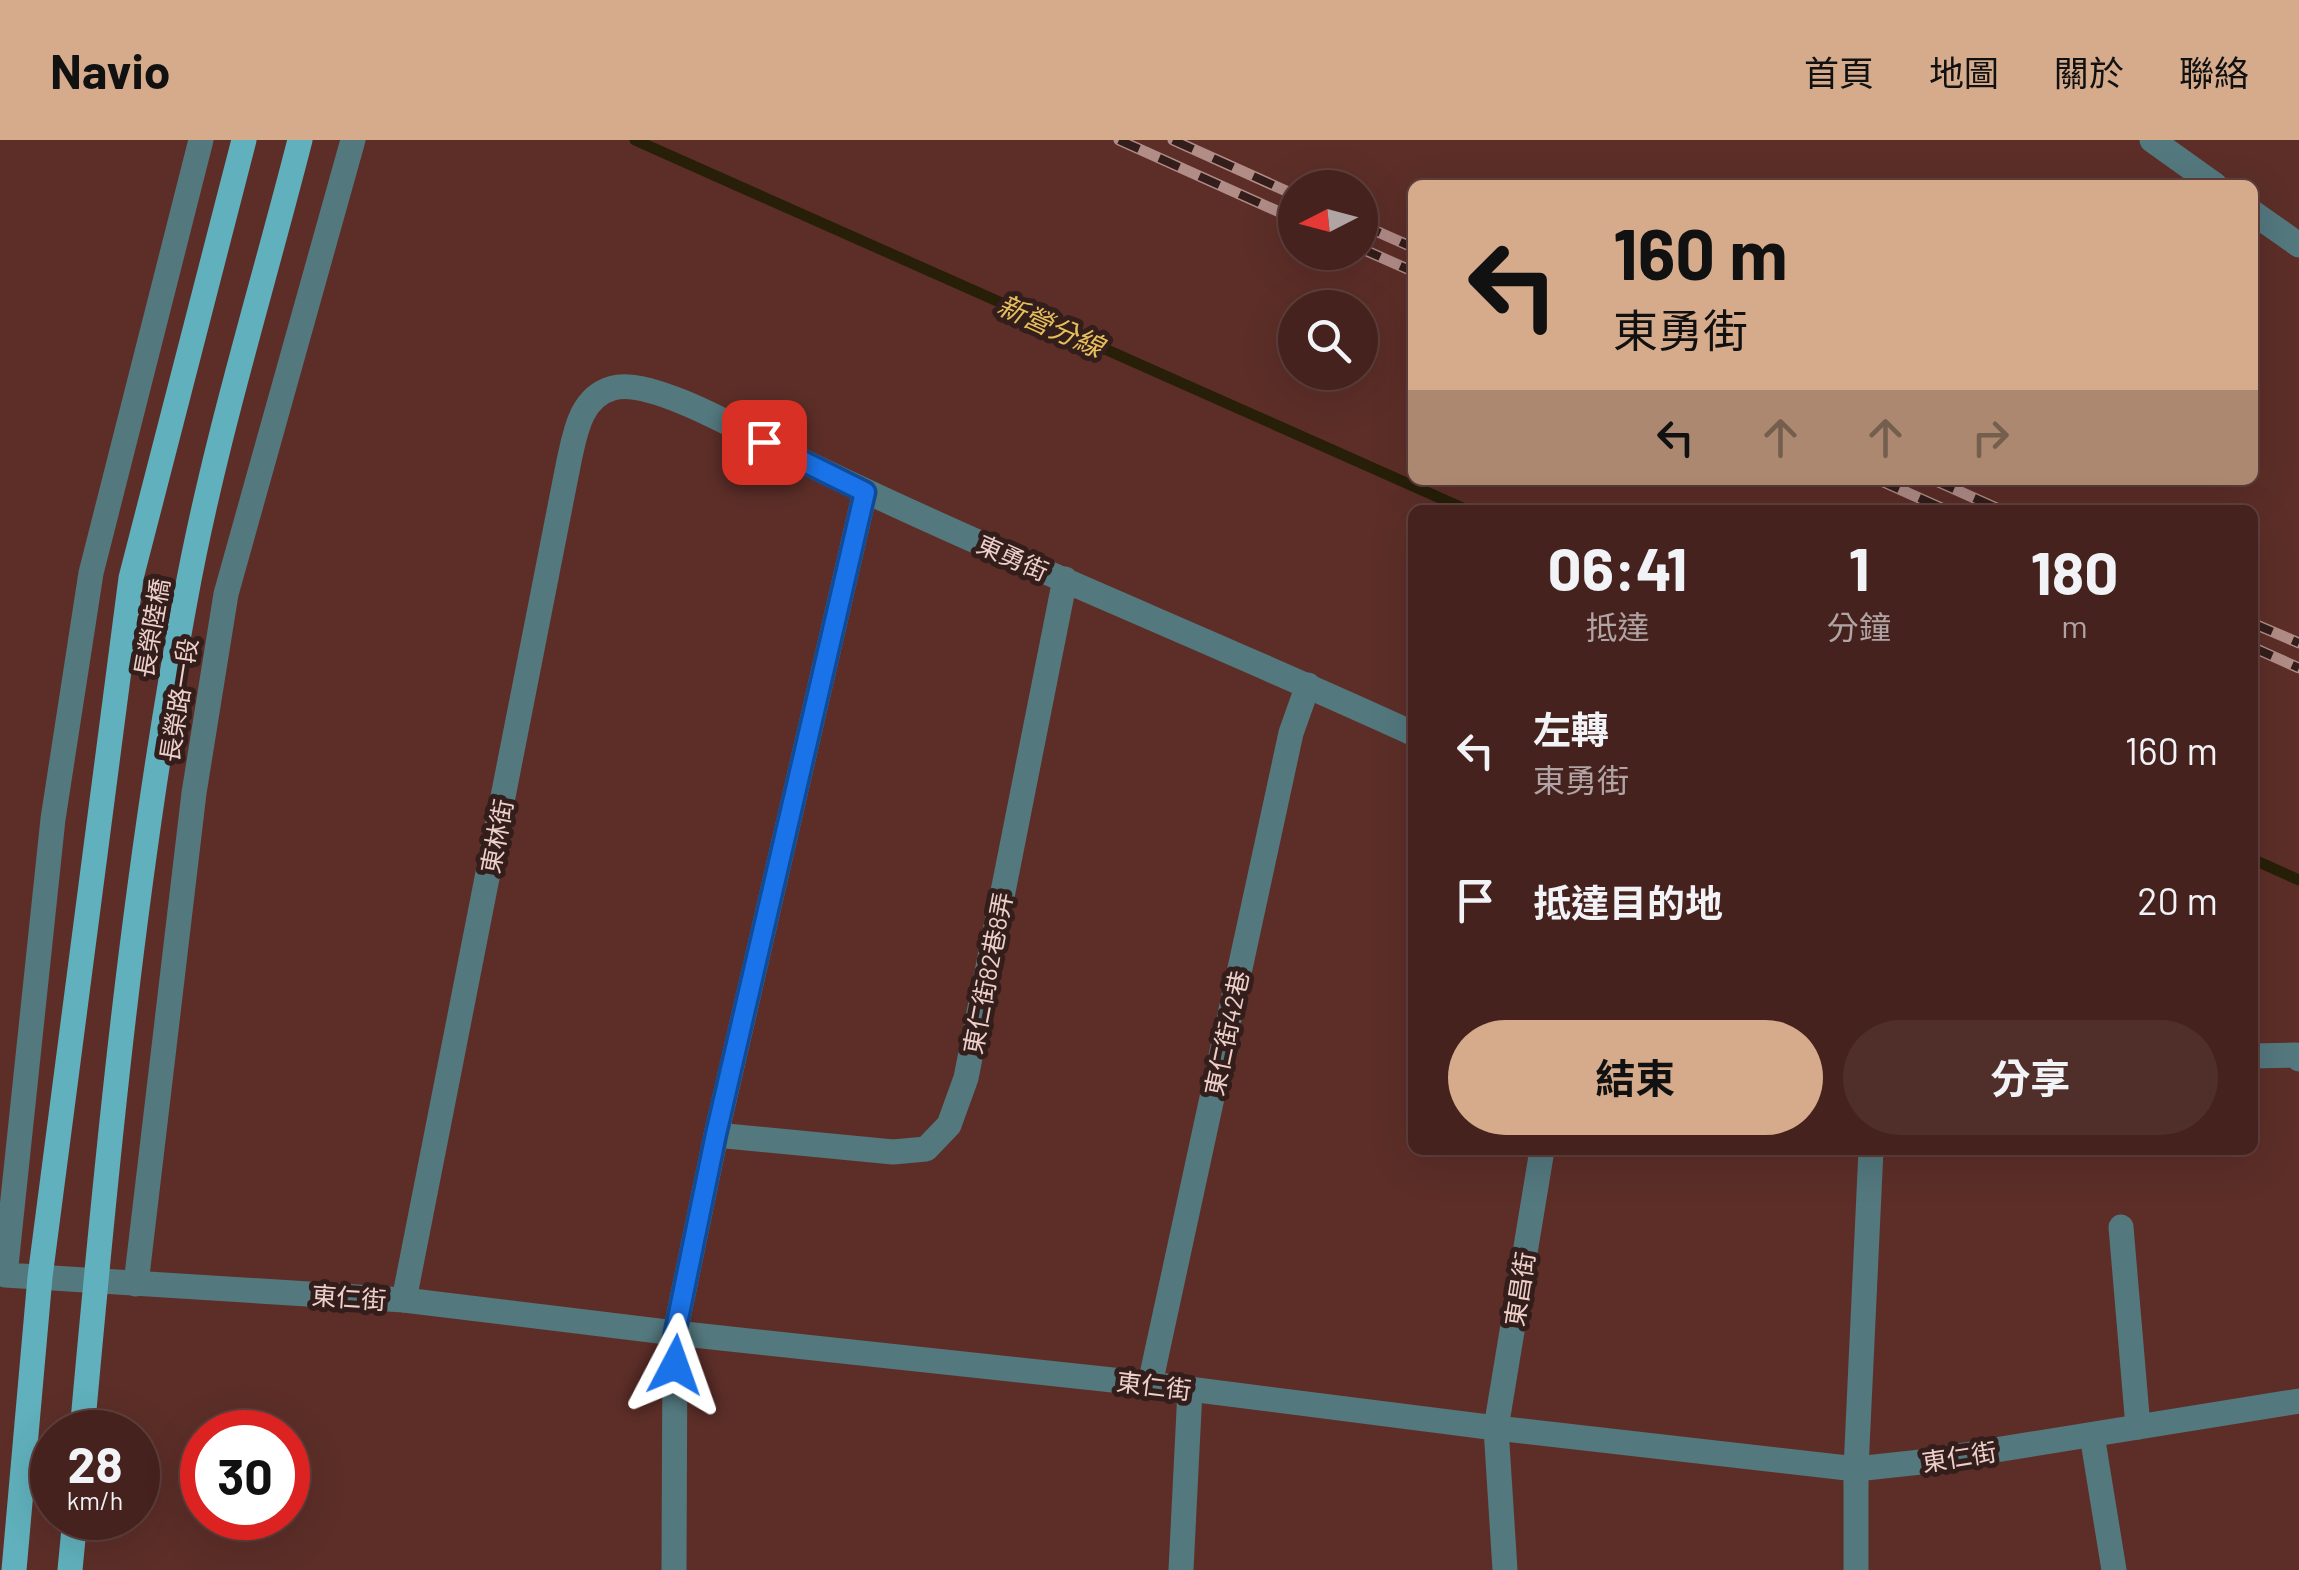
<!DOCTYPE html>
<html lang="zh-TW">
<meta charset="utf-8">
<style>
body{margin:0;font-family:Barlow,"Noto Sans TC",sans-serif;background:#502f2b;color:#f1f3f6;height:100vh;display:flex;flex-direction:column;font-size:38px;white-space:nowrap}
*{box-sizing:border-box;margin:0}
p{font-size:32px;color:#b0a4a4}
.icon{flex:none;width:55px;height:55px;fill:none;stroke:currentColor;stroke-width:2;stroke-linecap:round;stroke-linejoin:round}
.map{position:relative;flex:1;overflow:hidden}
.side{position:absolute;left:1408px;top:365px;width:850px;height:650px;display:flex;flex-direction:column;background:#46221e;border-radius:15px;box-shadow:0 10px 40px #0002,0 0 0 2px #5e3f3c}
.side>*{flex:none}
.hud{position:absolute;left:1408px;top:40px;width:850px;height:305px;border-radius:15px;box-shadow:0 10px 40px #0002,0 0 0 2px #5e3f3c;background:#d6ab8b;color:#111;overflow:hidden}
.needle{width:65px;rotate:264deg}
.tools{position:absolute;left:1278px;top:30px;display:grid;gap:20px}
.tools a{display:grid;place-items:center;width:100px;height:100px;border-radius:50%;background:#46221e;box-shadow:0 10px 40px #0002,0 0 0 2px #5e3f3c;font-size:50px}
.speed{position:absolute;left:30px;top:1270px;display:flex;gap:20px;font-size:50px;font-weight:700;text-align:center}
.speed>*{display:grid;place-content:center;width:130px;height:130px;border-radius:50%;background:#46221e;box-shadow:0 10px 40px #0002,0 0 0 2px #5e3f3c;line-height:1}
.speed small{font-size:25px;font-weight:400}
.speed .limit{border:15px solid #d22;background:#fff;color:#111}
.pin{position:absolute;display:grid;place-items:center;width:85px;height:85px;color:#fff;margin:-42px;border-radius:20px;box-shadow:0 5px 15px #0006}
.me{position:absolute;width:110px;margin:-55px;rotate:4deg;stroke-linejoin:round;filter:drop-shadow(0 0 8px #0008)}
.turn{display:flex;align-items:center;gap:35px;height:210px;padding:0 40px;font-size:45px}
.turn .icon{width:130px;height:130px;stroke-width:2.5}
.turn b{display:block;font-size:70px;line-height:85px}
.lanes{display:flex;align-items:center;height:95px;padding:0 40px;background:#0003;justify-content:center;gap:50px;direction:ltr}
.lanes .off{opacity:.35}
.eta{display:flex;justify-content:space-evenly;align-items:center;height:170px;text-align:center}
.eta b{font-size:60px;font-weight:700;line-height:70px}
.button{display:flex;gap:20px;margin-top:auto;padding:20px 40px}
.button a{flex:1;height:115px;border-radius:60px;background:#d6ab8b;color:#111;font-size:40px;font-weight:700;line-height:115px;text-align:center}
.button a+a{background:#502f2b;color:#f1f3f6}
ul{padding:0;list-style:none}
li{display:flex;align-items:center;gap:30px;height:150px;padding:0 40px}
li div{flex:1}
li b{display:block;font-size:38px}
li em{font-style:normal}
header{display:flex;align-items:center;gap:60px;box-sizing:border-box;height:140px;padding:0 50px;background:#d6ab8b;color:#111}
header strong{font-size:48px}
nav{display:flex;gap:55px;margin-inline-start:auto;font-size:35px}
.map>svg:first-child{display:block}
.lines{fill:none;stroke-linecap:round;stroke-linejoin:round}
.stream{stroke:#271f08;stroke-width:11}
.minor{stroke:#53787e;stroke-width:25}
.major{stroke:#60b1bd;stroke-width:25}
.rail-casing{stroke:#b28d88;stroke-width:11}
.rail{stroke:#331e1b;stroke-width:8;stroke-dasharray:22;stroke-linecap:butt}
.route-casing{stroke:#114b97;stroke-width:25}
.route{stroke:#1a73e8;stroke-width:18}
.labels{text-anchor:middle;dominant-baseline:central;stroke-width:10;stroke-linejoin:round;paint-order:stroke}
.street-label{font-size:25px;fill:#eed0cb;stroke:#331e1b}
.water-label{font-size:28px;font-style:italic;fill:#e5bf5c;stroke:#331e1b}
</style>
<header>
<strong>Navio</strong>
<nav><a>首頁</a><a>地圖</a><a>關於</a><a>聯絡</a></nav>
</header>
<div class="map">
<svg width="2299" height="1430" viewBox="0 0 2299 1430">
<rect width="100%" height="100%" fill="#5d2e28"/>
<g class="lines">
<g class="stream">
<path d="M 635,0 L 1467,370"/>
<path d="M 2252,719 L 2299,740"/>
</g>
<g class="minor">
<path d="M 201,0 L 91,433 L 53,679 L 5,1135 L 404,1160 L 675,1193 L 1150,1244 L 1496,1288 L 1856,1329 L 1921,1322 L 2299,1261"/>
<path d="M 2152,0 L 2215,45"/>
<path d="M 2252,72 L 2299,105"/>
<path d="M 2252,916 L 2296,915 L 2299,919"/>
<path d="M 716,995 L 893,1012 L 926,1009 L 949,985 L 966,938 L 1065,439"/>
<path d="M 2121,1087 L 2138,1287"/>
<path d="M 136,1144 L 194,653 L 226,454 L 353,0"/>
<path d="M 404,1160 L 569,321 C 575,294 580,257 613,248 C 652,237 751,296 788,314 C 993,414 1205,498 1412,593"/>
<path d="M 1150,1244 L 1291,593 L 1308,545"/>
<path d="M 2092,1295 L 2114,1430"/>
<path d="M 674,1430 L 675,1193 L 716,995 L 865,352"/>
<path d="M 1181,1430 L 1190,1250"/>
<path d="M 1505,1430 L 1496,1288 L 1542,1010"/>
<path d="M 1856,1430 L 1856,1329 L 1871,1010"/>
</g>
<g class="major">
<path d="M 82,1292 C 107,1015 134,735 185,461 C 213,306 261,153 300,0"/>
<path d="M 14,1430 L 40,1137 L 131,438 L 244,0"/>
<path d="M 70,1430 L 75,1378"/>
</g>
<g class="rail-casing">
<g id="rail">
<path d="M 1119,0 L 1295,79"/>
<path d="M 1173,0 L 1295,55"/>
<path d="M 1360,84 L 1412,107"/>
<path d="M 1360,108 L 1412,131"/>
<path d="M 1879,340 L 1946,370"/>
<path d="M 1934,340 L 2001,370"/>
<path d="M 2252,483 L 2299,503"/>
<path d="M 2252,507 L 2299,528"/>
</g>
</g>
<use href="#rail" class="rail"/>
</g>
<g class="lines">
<g class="route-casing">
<path id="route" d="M 675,1225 L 675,1193 L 716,994 L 865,352 L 764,302"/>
</g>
<use href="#route" class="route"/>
</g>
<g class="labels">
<g class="street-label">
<text transform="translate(1013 417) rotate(24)">東勇街</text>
<text transform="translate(151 488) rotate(-80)">長榮陸橋</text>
<text transform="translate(178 560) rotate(-81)">長榮路一段</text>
<text transform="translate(496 696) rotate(-79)">東林街</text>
<text transform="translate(987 833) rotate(-79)">東仁街82巷8弄</text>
<text transform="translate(1226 893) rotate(-78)">東仁街42巷</text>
<text transform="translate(1519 1149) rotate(-81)">東昌街</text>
<text transform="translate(349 1157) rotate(4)">東仁街</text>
<text transform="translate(1154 1245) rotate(7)">東仁街</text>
<text transform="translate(1959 1316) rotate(-9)">東仁街</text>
</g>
<g class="water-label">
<text transform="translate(1051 185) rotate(24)">新營分線</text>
</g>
</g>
</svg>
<div class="tools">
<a><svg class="needle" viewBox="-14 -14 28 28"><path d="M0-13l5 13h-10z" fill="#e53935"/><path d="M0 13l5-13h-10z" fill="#b0a4a4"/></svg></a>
<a><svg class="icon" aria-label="search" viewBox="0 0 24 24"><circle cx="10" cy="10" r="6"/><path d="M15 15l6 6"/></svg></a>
</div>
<div class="speed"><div>28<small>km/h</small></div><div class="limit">30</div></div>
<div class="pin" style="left:764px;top:302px;background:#d93025"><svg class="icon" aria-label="arrive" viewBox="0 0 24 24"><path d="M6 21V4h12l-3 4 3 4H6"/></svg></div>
<svg class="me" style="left:675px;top:1225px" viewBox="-20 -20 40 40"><path d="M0-17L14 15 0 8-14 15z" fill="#1a73e8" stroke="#fff" stroke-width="4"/></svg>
<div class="hud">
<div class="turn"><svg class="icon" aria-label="left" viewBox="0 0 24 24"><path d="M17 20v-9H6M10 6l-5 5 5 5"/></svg><div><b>160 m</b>東勇街</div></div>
<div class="lanes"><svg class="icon" aria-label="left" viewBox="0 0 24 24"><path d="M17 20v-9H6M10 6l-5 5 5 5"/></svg><svg class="icon off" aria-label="ahead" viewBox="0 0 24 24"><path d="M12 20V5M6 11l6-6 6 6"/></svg><svg class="icon off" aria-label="ahead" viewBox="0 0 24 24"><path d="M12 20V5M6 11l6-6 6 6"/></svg><svg class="icon off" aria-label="right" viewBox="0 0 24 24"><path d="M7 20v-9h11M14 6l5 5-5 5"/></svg></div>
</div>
<section class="side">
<div class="eta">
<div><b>06:41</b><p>抵達</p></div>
<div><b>1</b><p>分鐘</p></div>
<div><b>180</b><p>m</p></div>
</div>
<ul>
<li><svg class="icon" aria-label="left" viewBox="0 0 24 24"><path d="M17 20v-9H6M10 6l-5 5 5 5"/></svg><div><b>左轉</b><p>東勇街</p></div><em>160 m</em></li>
<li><svg class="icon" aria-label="arrive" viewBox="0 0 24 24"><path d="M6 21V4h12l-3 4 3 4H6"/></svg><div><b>抵達目的地</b></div><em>20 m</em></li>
</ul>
<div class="button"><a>結束</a><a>分享</a></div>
</section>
</div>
